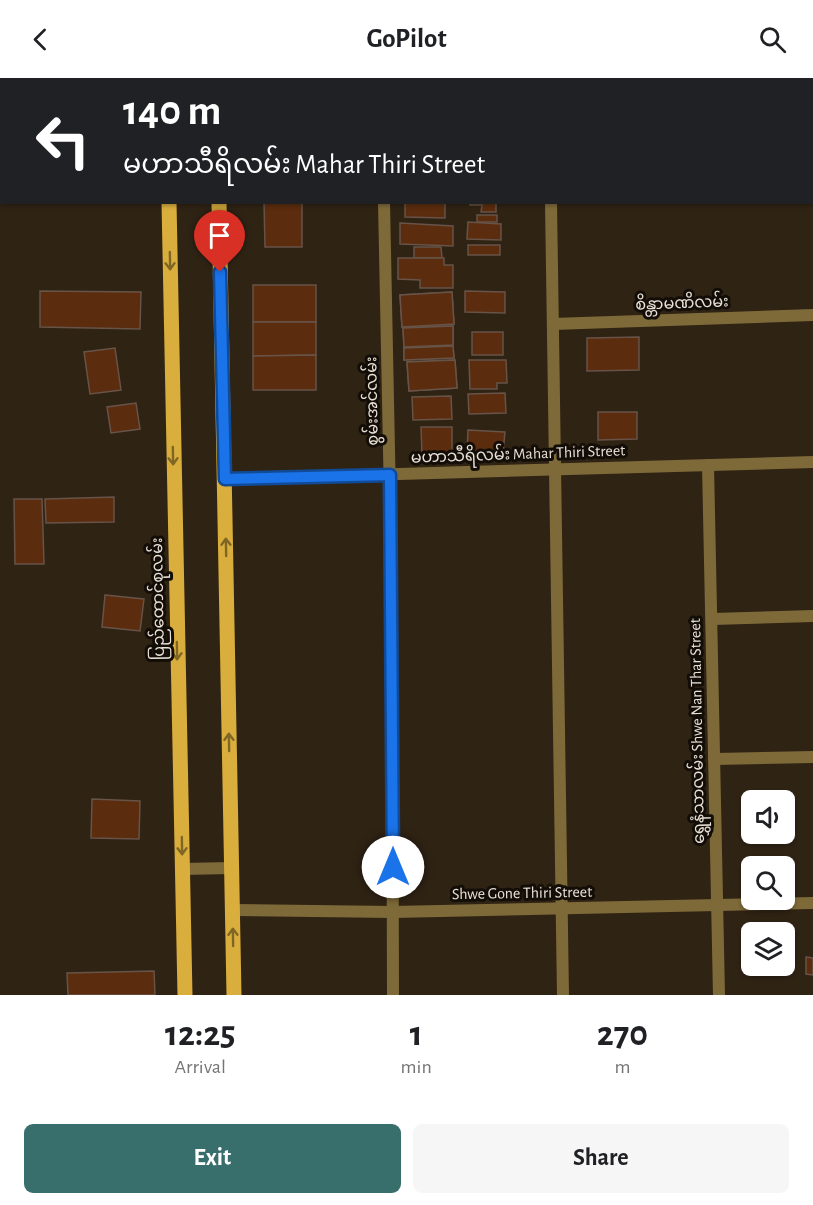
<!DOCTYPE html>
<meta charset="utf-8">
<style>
body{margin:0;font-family:"Alegreya Sans","Noto Sans Myanmar",sans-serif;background:#f6f6f6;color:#202124;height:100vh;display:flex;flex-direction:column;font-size:22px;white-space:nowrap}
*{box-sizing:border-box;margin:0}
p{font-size:20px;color:#757577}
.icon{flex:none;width:33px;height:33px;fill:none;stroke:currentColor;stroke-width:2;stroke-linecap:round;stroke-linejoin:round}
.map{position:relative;height:917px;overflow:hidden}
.panel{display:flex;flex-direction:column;background:#fff;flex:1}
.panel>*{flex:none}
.banner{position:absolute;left:0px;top:0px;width:813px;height:126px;box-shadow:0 2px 4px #0004;background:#202124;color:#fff;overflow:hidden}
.tools{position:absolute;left:741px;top:712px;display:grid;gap:12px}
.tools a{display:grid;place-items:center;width:54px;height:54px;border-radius:9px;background:#fff;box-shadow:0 2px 4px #0004;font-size:30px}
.pin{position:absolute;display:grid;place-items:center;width:51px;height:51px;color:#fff;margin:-62px -26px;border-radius:50% 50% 50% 0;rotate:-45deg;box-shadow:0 0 6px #0007}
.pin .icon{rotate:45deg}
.me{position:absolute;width:66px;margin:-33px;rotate:0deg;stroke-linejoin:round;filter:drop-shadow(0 0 4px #0008)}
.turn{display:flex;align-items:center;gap:21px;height:126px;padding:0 24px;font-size:27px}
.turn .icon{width:78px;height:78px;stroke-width:2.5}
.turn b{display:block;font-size:42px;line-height:51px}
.eta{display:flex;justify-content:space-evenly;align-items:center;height:102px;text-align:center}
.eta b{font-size:36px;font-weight:700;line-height:42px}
.cta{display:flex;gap:12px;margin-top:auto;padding:12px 24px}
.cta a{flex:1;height:69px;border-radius:9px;background:#386f6d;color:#fff;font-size:24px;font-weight:700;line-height:69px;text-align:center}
.cta a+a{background:#f6f6f6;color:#202124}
header{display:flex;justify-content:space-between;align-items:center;height:78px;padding:0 24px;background:#fff;font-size:27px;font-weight:700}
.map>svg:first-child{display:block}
.building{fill:#5b2c0e;stroke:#675348;stroke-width:1.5}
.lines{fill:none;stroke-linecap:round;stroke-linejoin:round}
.minor{stroke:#7e6a39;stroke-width:12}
.primary{stroke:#d9ae3d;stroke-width:15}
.oneway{stroke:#806625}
.route-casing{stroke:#114b97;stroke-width:15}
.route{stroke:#1a73e8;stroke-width:10}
.labels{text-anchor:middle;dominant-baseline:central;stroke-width:6;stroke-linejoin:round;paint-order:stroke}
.street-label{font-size:16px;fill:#e9e1d7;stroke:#130d07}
</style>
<header><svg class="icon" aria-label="back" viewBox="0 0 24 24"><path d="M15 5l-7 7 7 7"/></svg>GoPilot<svg class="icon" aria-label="search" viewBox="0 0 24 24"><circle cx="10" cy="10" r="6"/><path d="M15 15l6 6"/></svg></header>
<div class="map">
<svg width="813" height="917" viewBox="0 0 813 917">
<rect width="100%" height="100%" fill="#2f2314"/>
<g class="building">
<rect x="464" y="0" width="51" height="2"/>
<path d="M 264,124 L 302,124 L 302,169 L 265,169 Z"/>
<path d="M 405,124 L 445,124 L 445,140 L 405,139 Z"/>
<path d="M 470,124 L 496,124 L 496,134 L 481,134 L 482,127 L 470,127 Z"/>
<rect x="477" y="137" width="20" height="7"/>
<path d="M 468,144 L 501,146 L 501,162 L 467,161 Z"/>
<path d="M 400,145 L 453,148 L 453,168 L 400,166 Z"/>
<rect x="468" y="167" width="32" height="10"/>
<path d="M 414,169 L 441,169 L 442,180 L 414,180 Z"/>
<path d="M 398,180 L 444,180 L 444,187 L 453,187 L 453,210 L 420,210 L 420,202 L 398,201 Z"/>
<rect x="253" y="207" width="63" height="37"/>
<path d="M 40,213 L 141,214 L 140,251 L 40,249 Z"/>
<path d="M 465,213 L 505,214 L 505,235 L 465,234 Z"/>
<path d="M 452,214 L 454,246 L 402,249 L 400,217 Z"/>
<path d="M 452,214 L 454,246 L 402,249 L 400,217 Z"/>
<path d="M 253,244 L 316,244 L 316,277 L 253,278 Z"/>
<path d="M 453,248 L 453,267 L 404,269 L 403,250 Z"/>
<path d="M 453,248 L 453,267 L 404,269 L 403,250 Z"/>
<rect x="472" y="254" width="31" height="23"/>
<path d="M 639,259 L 639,292 L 587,293 L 587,260 Z"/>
<path d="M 453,268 L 454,280 L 404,282 L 404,270 Z"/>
<path d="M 453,268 L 454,280 L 404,282 L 404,270 Z"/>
<path d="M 115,270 L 121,312 L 90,316 L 84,274 Z"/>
<path d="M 316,277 L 316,312 L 253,312 L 253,278 Z"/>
<path d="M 455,282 L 457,310 L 409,313 L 407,284 Z"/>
<path d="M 455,282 L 457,310 L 409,313 L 407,284 Z"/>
<path d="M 469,282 L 506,282 L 507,305 L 497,305 L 497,311 L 470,311 Z"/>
<path d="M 505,315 L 506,335 L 469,336 L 468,316 Z"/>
<path d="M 451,318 L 452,341 L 413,342 L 412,319 Z"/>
<path d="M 136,325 L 140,351 L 111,355 L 107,329 Z"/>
<path d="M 598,334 L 637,334 L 637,361 L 598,362 Z"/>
<path d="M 421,349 L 452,349 L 452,377 L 422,377 Z"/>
<path d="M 468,352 L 505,354 L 503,375 L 467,373 Z"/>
<path d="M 114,419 L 114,444 L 46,445 L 45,421 Z"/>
<path d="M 14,421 L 42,421 L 44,486 L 15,486 Z"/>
<path d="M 105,517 L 144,521 L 140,553 L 102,549 Z"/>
<path d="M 92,721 L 140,723 L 139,761 L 91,760 Z"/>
<path d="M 806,879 L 813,880 L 813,897 L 806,896 Z"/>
<path d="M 154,893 L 155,917 L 68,917 L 67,895 Z"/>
</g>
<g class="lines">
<g class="minor">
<path d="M 382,0 L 382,2"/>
<path d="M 549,0 L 549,2"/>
<path d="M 812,75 L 813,75"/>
<path d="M 384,124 L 392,521 L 393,917"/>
<path d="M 551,124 L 563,917"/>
<path d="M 553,246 L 813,237"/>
<path d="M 708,387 L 719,917"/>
<path d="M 225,401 L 813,384"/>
<path d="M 712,541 L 813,538"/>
<path d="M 714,681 L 813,679"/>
<path d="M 182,791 L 232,790"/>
<path d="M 233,832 L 393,834 L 813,825"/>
</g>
<g class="primary">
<path d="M 167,0 L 167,2"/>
<path d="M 216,0 L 216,2"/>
<path d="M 169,124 L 185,917"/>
<path d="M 219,124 L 234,917"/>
</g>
</g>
<defs><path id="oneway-shaft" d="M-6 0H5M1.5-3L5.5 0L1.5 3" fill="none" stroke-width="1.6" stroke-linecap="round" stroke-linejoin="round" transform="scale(1.5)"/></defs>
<g class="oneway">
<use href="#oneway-shaft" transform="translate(170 183) rotate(89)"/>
<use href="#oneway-shaft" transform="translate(173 378) rotate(89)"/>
<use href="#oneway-shaft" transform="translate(226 469) rotate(-91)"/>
<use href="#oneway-shaft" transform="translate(177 573) rotate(89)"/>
<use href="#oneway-shaft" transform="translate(229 664) rotate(-91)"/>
<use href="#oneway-shaft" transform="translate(182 768) rotate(89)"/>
<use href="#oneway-shaft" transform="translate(233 859) rotate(-91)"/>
</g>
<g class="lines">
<g class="route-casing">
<path id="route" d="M 220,194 L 225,401 L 390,397 L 393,789"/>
</g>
<use href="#route" class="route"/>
</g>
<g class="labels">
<g class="street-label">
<text transform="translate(682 225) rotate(-2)">စိန္တာမဏိလမ်း</text>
<text transform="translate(372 323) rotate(-91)">စွမ်းအင်လမ်း</text>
<text transform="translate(518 376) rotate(-2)">မဟာသီရိလမ်း Mahar Thiri Street</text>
<text transform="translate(158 521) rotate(-91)">ပြည်ထောင်စုလမ်း</text>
<text transform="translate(697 653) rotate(-91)">ရွှေနံသာလမ်း Shwe Nan Thar Street</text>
<text transform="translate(522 815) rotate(-1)">Shwe Gone Thiri Street</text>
</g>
</g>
</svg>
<div class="tools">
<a><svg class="icon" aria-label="sound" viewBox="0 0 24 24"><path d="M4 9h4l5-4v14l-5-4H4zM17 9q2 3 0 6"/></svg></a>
<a><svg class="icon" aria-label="search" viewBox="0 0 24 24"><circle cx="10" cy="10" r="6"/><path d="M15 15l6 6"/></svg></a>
<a><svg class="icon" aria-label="layers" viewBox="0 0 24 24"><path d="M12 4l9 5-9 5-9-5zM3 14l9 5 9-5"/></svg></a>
</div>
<div class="pin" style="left:220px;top:194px;background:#d93025"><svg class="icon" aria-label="arrive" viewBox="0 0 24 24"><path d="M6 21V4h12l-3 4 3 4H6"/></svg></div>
<svg class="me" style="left:393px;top:789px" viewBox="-20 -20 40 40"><circle r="19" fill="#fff"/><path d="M0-13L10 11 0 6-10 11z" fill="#1a73e8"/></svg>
<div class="banner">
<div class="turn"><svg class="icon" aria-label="left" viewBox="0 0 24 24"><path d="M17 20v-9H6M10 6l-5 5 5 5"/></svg><div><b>140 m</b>မဟာသီရိလမ်း Mahar Thiri Street</div></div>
</div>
</div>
<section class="panel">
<div class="eta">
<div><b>12:25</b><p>Arrival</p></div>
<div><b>1</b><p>min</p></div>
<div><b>270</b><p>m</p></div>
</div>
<div class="cta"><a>Exit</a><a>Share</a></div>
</section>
